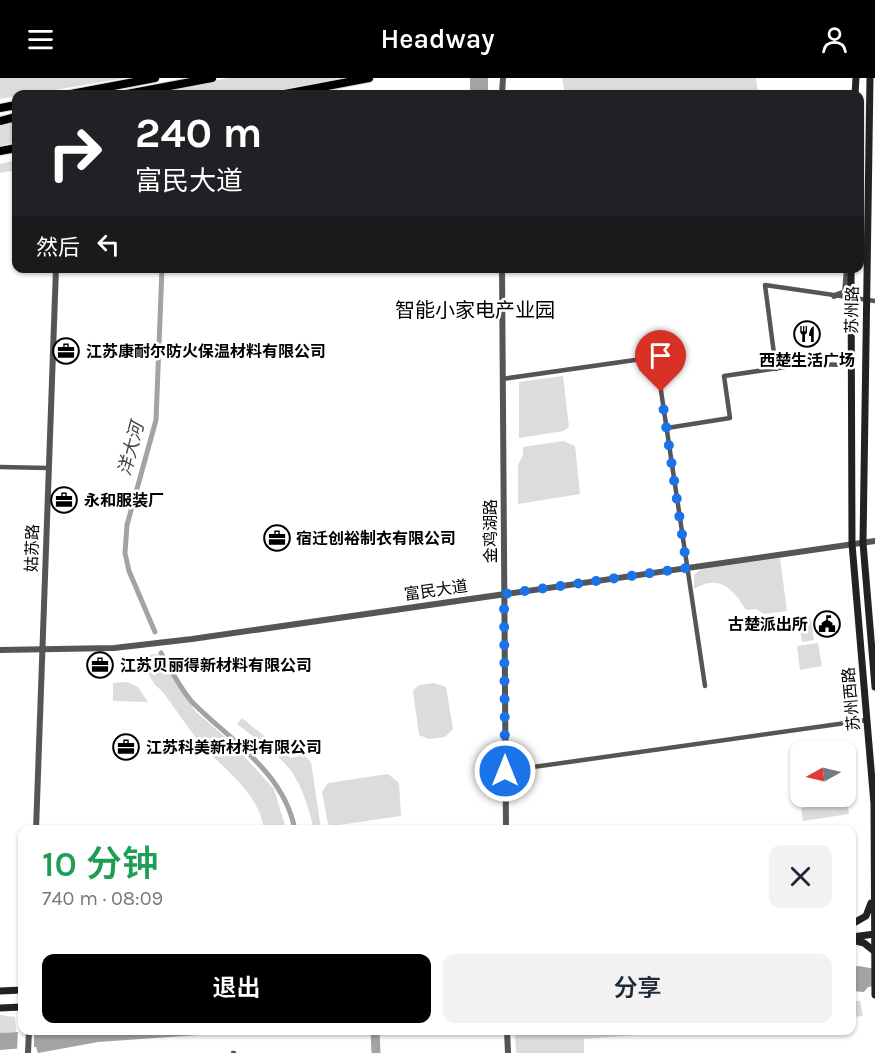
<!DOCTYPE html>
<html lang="zh">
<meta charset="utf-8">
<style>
body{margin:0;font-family:Karla,"Noto Sans SC",sans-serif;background:#f2f2f3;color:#1f2937;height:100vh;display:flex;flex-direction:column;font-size:22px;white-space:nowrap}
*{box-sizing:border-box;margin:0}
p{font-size:20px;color:#747a83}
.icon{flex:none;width:33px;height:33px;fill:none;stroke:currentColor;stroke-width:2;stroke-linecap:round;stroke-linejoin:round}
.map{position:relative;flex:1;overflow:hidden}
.details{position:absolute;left:18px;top:747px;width:838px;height:210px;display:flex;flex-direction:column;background:#fff;border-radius:12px;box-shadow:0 2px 4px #0004}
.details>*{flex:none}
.hud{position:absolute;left:12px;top:12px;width:852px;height:183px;border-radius:12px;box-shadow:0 2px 4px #0004;background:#202124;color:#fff;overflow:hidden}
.needle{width:39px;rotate:262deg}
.tools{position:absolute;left:790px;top:663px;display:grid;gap:12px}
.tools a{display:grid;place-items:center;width:66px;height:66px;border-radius:12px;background:#fff;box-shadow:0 2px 4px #0004;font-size:30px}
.pin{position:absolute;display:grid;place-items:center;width:51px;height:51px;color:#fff;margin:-62px -26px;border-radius:50% 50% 50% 0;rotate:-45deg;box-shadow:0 0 6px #0007}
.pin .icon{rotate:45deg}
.me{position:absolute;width:66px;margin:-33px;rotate:0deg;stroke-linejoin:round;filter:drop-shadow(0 0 4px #0008)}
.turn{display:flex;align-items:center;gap:21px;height:126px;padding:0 24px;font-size:27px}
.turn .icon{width:78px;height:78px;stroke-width:2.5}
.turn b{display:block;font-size:42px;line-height:51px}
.then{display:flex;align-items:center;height:57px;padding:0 24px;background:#0003;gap:12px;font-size:22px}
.round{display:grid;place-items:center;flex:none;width:63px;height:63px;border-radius:12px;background:#f2f2f3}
.headline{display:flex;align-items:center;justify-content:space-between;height:102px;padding:0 24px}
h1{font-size:36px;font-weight:600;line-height:45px;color:#1e9e55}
.primary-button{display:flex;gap:12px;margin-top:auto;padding:12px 24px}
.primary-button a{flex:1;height:69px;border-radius:12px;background:#000;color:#fff;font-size:24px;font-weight:600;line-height:69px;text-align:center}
.primary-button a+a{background:#f2f2f3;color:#1f2937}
header{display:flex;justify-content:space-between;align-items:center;height:78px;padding:0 24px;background:#000;color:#fff;font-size:27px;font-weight:600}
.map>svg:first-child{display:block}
.green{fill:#dcdcdc}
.water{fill:#a3a3a3}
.pier{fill:#fff}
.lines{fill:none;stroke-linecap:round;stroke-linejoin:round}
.canal{stroke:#a3a3a3;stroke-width:5}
.river{stroke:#a3a3a3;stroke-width:9}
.primary-casing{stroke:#dbdbdb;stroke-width:10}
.trunk-casing{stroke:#dbdbdb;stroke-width:10}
.minor{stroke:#555;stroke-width:4.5}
.tertiary{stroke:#555;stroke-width:6}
.secondary{stroke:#222;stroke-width:7}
.primary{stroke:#000;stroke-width:8}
.trunk{stroke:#000;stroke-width:8}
.route{stroke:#1a73e8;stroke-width:10;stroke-dasharray:0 18}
.labels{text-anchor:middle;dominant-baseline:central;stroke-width:5;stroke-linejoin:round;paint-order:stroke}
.street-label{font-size:16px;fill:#000;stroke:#fff}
.poi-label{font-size:16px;font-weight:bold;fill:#000;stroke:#fff;text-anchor:start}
.water-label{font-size:18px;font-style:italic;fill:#444;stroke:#fff}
.quarter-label{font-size:20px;fill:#000;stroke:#fff}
</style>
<header><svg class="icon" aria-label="menu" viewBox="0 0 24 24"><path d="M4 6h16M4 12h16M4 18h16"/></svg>Headway<svg class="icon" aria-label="person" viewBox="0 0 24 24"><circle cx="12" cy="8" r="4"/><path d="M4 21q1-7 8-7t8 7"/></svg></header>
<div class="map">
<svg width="875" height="975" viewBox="0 0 875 975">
<rect width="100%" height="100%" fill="#fff"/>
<g class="green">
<path d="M 0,0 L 126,0 L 0,21 Z"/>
<path d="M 229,0 L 343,0 L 259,16 L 145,16 Z"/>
<path d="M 562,0 L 756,0 L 758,16 L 565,16 Z"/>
<path d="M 16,44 L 16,64 L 0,68 L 0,47 Z"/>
<path d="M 16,82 L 16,92 L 0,95 L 0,86 Z"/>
<path d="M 563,298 L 569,349 L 563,353 L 519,360 L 519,304 Z"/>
<path d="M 563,363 L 575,368 L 580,416 L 518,426 L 518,387 L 523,377 L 523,369 Z"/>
<path d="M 780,480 L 787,533 L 764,536 L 756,531 L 746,532 C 734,512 720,495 694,511 L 694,497 L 701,491 Z"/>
<path d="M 811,541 L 814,562 L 802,564 L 799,543 Z"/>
<path d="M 818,565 L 822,588 L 800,592 L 797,568 Z"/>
<path d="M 158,576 L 195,633 L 232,665 L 274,711 L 286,751 L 264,751 C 258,713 225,693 201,666 C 187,649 175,630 162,613 L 155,607 L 137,578 Z"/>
<path d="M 127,604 L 138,609 L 148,624 L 113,623 L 113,605 Z"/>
<path d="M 434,605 L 446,609 L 453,651 L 445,659 L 429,661 L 419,657 L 413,613 L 419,607 Z"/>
<path d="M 242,640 L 291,680 L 304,677 L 311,684 L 321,751 L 314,751 C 298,688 287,685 237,646 Z"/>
<path d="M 388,696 L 399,705 L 401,738 L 332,748 L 328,746 L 322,714 L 328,705 Z"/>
<path d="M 847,723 L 849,736 L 803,743 L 801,730 Z"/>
<path d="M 852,923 L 860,923 L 863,938 L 852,939 Z"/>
<path d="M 0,937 L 15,939 L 16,954 L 0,955 Z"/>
<path d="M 515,953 L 515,952 L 689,953 L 584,961 L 584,975 L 516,975 Z"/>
</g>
<g class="water">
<rect x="470" y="0" width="18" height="16"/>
<path d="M 859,888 L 875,891 L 875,908 L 868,909 L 864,914 L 852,913 L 852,889 Z"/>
<path d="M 35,953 L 256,953 L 98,964 L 38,975 L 36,969 L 0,972 L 0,955 Z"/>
</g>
<path class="pier" d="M 18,951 L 34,953 L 34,973 L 17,974 Z"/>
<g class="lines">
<g class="canal">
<path d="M 155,554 L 129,493 L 125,475 L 127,447 L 156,342 L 162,190"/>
<path d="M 161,575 C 171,591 180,611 193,625 C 232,664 284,694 295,752"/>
</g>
<path class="river" d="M 375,952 L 376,975"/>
<g class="primary-casing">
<g id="primary">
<path d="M 285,16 L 369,0"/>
<path d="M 0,73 L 16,70"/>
</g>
</g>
<g class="trunk-casing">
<g id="trunk">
<path d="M 71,16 L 155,0"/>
<path d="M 127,16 L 212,0"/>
<path d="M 0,30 L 16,27"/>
<path d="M 0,43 L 16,39"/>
</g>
</g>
<g class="minor">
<path d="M 776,291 L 765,207 L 875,223"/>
<path d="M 502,301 L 656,279 L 705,608"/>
<path d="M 667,350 L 730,340 L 724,298 L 806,286 L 850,287"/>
<path d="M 0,389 L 49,390"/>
<path d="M 505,693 L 867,642"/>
<path d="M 233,975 L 234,975"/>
</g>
<g class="tertiary">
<path d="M 502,16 L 503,0"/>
<path d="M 502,190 L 506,752"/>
<path d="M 834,218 L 845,214 L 847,190"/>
<path d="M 0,572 L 114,570 L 192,561 L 875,463"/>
<path d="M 36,752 L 56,190"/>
<path d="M 507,952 L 508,975"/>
<path d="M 28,975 L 29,952"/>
</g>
<g class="secondary">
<path d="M 870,0 L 863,465 L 875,609"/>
<path d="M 855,16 L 856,0"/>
<path d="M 851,190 L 852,466 L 874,726 L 875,917"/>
<path d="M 852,846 L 866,838 L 871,825"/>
<path d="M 852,859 L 875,856"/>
<path d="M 852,862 L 864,865 L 874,873"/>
<path d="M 0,913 L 22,912"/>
<path d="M 0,930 L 22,929"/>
</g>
<use href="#primary" class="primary"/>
<use href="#trunk" class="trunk"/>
</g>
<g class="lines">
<path class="route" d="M 505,693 L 504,516 L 687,490 L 661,314"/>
</g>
<defs>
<g id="restaurant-ring" transform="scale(1.35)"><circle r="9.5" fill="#fff" stroke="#000" stroke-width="1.5"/><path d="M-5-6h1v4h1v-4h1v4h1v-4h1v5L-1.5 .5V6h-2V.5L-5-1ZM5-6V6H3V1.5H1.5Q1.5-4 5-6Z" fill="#000"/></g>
<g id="office-ring" transform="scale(1.35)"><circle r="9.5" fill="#fff" stroke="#000" stroke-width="1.5"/><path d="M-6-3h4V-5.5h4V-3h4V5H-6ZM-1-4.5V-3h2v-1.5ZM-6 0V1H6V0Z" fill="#000"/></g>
<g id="civic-ring" transform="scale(1.35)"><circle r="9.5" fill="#fff" stroke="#000" stroke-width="1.5"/><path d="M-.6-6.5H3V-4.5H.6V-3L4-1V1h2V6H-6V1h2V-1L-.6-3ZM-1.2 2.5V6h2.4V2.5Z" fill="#000"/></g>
</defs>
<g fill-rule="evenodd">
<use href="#restaurant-ring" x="807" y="256"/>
<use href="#office-ring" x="66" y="273"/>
<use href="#office-ring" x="64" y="422"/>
<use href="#office-ring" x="277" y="460"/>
<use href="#civic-ring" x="827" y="546"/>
<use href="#office-ring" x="100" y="587"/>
<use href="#office-ring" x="126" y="669"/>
</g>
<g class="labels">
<g class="street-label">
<text transform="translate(852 232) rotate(-89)">苏州路</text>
<text transform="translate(490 453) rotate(-90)">金鸡湖路</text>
<text transform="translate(32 470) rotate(-88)">姑苏路</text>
<text transform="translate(436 512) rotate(-8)">富民大道</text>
<text transform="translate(851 621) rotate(-95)">苏州西路</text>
</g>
<g class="poi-label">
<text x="86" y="273">江苏康耐尔防火保温材料有限公司</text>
<text x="807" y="282" text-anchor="middle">西楚生活广场</text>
<text x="84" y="422">永和服装厂</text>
<text x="296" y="460">宿迁创裕制衣有限公司</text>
<text x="808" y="546" text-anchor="end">古楚派出所</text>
<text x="120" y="587">江苏贝丽得新材料有限公司</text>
<text x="146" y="669">江苏科美新材料有限公司</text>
</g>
<g class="water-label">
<text transform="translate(131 371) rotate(-75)">洋大河</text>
</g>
<g class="quarter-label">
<text x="475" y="232">智能小家电产业园</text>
</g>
</g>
</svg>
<div class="tools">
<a><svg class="needle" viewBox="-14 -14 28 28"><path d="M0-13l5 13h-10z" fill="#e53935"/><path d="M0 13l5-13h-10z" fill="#747a83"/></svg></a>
</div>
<div class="pin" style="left:661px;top:314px;background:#d93025"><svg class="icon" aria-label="arrive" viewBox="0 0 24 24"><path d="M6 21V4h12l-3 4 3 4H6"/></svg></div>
<svg class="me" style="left:505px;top:693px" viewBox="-20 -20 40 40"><circle r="17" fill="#1a73e8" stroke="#fff" stroke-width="3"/><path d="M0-11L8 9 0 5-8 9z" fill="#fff"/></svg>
<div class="hud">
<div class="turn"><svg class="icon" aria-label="right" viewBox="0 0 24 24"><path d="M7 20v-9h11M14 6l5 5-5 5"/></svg><div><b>240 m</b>富民大道</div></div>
<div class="then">然后<svg class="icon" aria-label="left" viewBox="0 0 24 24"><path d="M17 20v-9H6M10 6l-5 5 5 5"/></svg></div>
</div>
<section class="details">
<div class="headline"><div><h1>10 分钟</h1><p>740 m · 08:09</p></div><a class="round"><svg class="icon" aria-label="close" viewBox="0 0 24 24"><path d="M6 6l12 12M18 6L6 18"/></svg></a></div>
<div class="primary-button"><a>退出</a><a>分享</a></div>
</section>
</div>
